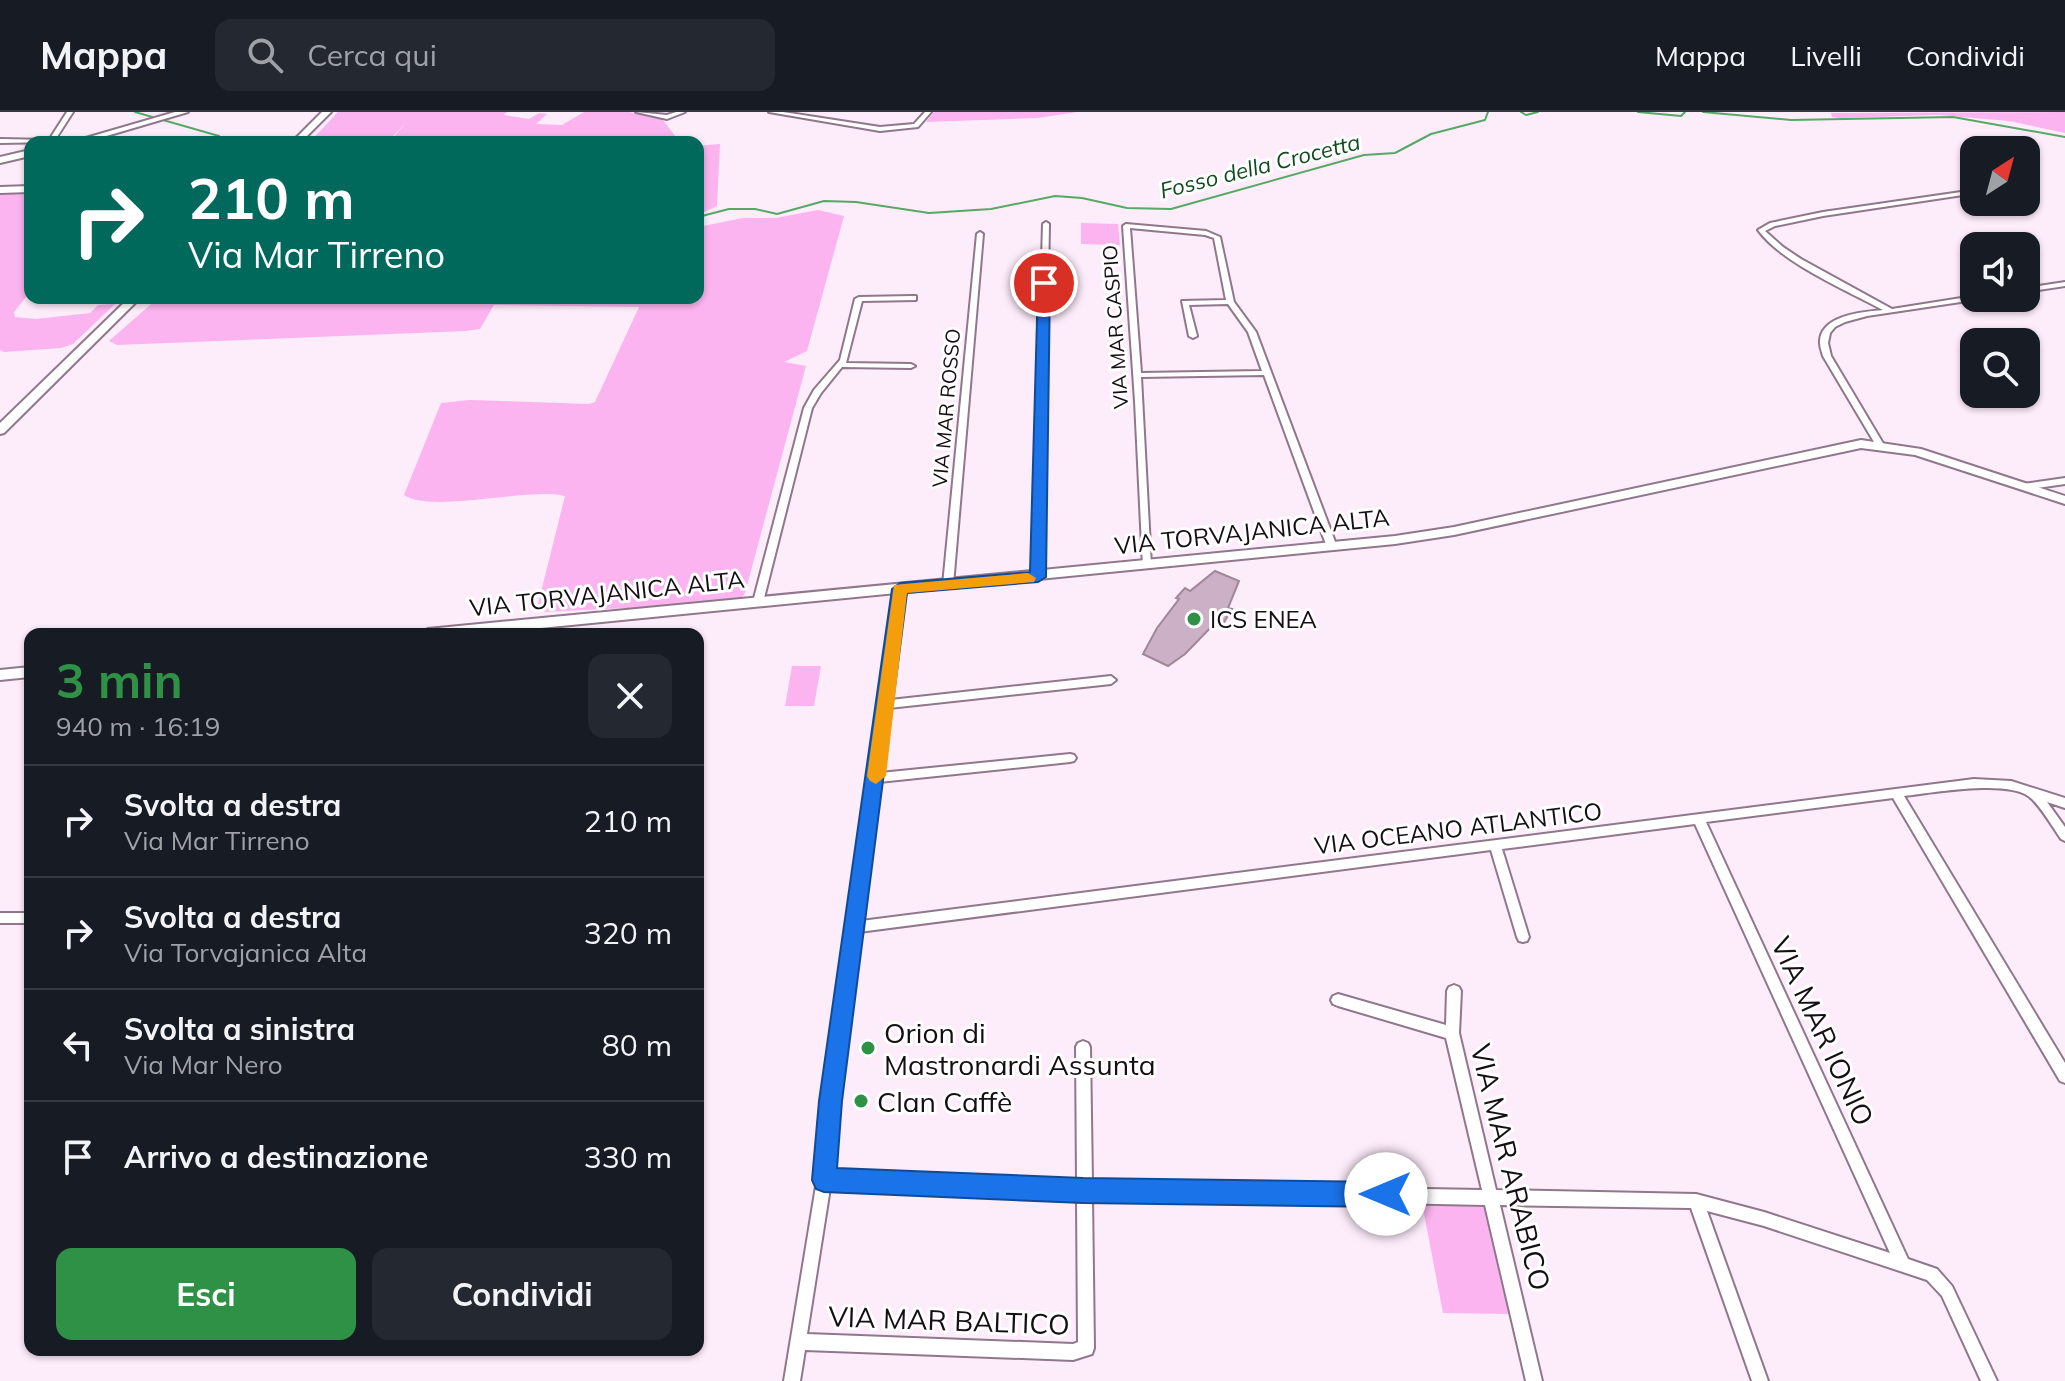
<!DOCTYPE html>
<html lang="it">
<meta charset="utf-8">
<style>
body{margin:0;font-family:Mulish,sans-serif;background:#242831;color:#f1f3f6;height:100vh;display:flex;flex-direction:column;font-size:30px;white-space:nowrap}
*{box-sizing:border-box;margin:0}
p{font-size:26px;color:#9ea1a6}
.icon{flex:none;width:44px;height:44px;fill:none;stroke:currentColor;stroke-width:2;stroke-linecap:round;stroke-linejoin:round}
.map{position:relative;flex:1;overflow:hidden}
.sheet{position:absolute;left:24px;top:516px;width:680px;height:728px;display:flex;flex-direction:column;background:#171b24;border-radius:16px;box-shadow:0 2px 6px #0004}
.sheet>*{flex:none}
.hud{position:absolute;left:24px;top:24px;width:680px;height:168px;border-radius:16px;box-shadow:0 2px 6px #0004;background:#00695c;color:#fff;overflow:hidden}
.needle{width:52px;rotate:36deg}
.tools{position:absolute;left:1960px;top:24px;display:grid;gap:16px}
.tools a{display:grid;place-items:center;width:80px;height:80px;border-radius:16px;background:#171b24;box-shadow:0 2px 6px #0004;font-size:40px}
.pin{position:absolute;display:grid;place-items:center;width:68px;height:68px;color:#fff;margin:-34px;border:4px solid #fff;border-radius:50%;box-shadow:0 2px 8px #0007}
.me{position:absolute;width:88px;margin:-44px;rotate:270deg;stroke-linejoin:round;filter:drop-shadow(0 0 6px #0008)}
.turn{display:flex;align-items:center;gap:28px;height:168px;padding:0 32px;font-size:36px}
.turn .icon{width:104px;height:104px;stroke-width:2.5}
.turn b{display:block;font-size:56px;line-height:68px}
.round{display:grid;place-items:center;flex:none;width:84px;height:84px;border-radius:16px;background:#242831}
.overview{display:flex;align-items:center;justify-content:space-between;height:136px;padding:0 32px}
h1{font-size:48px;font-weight:700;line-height:60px;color:#2e9145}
.action{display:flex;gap:16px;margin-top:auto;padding:16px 32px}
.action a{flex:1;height:92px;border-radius:16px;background:#2e9145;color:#fff;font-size:32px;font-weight:700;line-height:92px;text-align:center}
.action a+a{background:#242831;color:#f1f3f6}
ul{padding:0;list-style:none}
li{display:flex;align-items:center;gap:24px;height:112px;padding:0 32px;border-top:2px solid #363941}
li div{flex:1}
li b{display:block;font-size:30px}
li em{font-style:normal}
header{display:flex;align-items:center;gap:48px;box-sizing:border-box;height:112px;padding:0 40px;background:#171b24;border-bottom:2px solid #363941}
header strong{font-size:38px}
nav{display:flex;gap:44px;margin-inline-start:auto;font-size:28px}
.search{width:560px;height:72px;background:#242831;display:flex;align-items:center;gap:20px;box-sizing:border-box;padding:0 28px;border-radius:16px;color:#9ea1a6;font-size:30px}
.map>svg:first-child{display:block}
.green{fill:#fbb4ef}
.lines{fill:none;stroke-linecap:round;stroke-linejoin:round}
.stream{stroke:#56a964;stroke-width:2}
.building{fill:#cbb0c6;stroke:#a0869b;stroke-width:2}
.street-casing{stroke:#90778b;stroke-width:4}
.secondary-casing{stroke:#90778b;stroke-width:4}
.street{fill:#fff;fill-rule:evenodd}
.secondary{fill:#fff;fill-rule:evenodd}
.route{fill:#1a73e8;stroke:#114b97;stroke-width:2}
.slow{fill:#f59e0b}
.poi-dot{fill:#2e9145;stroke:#fff;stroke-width:3}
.labels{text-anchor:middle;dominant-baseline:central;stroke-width:6;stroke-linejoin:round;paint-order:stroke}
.far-street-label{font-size:20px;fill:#160d15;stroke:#fff}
.far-water-label{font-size:22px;font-style:italic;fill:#0f4b1f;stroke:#fff}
.street-label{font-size:24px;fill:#160d15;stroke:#fff}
.poi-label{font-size:24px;fill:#160d15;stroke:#fff;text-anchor:start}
.near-street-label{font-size:28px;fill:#160d15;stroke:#fff}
.near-poi-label{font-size:28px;fill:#160d15;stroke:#fff;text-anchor:start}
</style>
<header>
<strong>Mappa</strong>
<div class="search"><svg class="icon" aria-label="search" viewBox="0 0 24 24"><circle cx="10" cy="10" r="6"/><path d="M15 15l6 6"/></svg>Cerca qui</div>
<nav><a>Mappa</a><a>Livelli</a><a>Condividi</a></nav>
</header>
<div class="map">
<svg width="2065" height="1269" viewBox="0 0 2065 1269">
<rect width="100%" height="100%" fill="#fdecfa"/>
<g class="green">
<path d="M 338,0 L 507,0 L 504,3 L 529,7 L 539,1 L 547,2 L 536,12 L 562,13 L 584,0 L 629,0 L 662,7 L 680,30 L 389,30 L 406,11 L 387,30 L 310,30 Z"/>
<path d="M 934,0 L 1077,0 L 1038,6 L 926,10 Z"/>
<path d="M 2065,0 L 2065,21 L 2009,9 L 1938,3 L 1839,6 L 1832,5 L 1831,1 Z"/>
<path d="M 720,32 L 717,94 L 698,103 L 698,34 Z"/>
<path d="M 30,81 L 30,180 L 14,200 L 15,205 L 36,207 L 90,201 L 98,193 L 115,192 L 73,232 L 61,236 L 4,240 L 0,238 L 0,82 Z"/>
<path d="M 818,98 L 844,104 L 807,239 L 784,250 L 806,254 L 745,481 L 739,491 L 540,500 L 537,496 L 565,384 C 529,375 431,402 404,383 L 441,291 L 470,288 L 589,292 L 595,290 L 639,195 L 494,193 L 480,217 L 466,219 L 117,233 L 109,229 L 158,186 L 698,186 L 698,115 L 743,106 L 776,106 Z"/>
<path d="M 1081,111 L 1118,112 L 1120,133 L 1081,132 Z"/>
<path d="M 792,554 L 821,554 L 814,594 L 785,594 Z"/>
<path d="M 1422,1091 L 1484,1092 L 1510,1202 L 1443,1201 Z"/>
</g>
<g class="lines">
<g class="stream">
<path d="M 135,0 L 219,24 L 224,30"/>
<path d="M 1521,0 L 1526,3 L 1538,0"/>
<path d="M 1638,0 L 1681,4 L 1685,0"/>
<path d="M 1703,0 L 1791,8 L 1953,5 L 2065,25"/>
<path d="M 698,105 L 729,97 L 755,97 L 777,102 L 824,89 L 856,90 L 929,101 L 991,97 L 1055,84 L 1082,86 L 1127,96 L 1171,97 L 1364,43 L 1395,41 L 1431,22 L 1485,8 L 1488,0"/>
</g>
</g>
<path class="building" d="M 1215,459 L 1239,469 L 1228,496 L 1232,497 L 1223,512 L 1217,509 L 1185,542 L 1168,554 L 1143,542 L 1157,516 L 1179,487 L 1176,486 L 1185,476 L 1190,479 Z"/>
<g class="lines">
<g class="street-casing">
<g id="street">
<path d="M 67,0 L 73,0 L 55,28 L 58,30 L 0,31 L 0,27 L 49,28 Z"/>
<path d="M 636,0 L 667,3 L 676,0 L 685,0 L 667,7 Z"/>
<path d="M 769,0 L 783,0 L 880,15 L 914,12 L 925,0 L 931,0 L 918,15 L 880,19 Z"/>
<path d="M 1961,80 L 1964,82 L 1963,83 L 1823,104 L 1775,114 L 1765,119 L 1783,135 L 1801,147 L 1892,197 L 1974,184 L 1974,186 L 1978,186 L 1974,188 L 1867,204 L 1845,210 L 1835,215 L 1830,221 L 1828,231 L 1831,244 L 1884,333 L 1883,335 L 1877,335 L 1823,244 C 1822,240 1820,236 1820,231 C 1819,203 1863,200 1883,198 C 1846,178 1782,151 1758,118 L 1770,111 L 1823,100 Z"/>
<path d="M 1046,110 L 1049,112 L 1043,465 L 1038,468 L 1033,465 L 1043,112 Z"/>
<path d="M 1126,112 L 1206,119 L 1220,125 L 1234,190 L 1256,220 L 1337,435 L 1335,437 L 1332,438 L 1327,435 L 1264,263 L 1141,265 L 1151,453 L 1146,456 L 1143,455 L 1135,289 L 1123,114 ZM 1130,116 L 1205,123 L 1214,126 L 1226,188 L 1182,189 L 1189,224 L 1193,226 L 1197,224 L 1189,193 L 1228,192 L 1248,220 L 1262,259 L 1141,261 Z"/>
<path d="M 980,120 L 983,122 L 953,473 L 948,476 L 943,473 L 977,122 Z"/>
<path d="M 2065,170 L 2065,174 L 2026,180 L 2026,176 Z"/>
<path d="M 913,184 L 916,184 L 916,188 L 862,189 L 846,251 L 911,252 L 915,254 L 911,256 L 842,255 L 821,281 L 812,296 L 763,490 L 758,493 L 755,492 L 753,490 L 804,296 L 814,278 L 840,248 L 855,187 L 859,185 Z"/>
<path d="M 2065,366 L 2065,372 L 2023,378 L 2019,375 L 2023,372 Z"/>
<path d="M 900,474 L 905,477 L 890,588 L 1111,564 L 1116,568 L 1111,572 L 889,596 L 880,661 L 1070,642 L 1074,643 L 1076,646 L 1074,649 L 1070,650 L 879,670 L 861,809 L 1974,667 L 2011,669 L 2065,686 L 2065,696 L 2047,690 L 2065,715 L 2065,729 L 2061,727 C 2052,714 2043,698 2032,687 C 2012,666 1932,681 1904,684 L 2065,951 L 2065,971 L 2060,969 L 1893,686 L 1706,710 L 1908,1147 L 1937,1157 L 1952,1174 L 1997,1269 L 1981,1269 L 1942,1184 L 1927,1168 L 1764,1114 L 1707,1099 L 1768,1269 L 1752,1269 L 1691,1096 L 1500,1093 L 1542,1269 L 1526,1269 L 1485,1093 L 1092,1085 L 1094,1236 L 1092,1242 L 1073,1248 L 805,1238 L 800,1269 L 784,1269 L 817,1068 L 823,989 L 895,477 ZM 1695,712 L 1890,1141 L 1764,1100 L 1696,1082 L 1496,1078 L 1459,921 L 1461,879 L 1459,875 L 1454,873 L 1449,875 L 1447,879 L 1446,913 L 1338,882 L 1333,884 L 1331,888 L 1333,892 L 1338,894 L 1446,926 L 1482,1078 L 1092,1071 L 1090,935 L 1088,931 L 1083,929 L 1078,931 L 1076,935 L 1077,1070 L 832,1061 L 837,989 L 859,820 L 1491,738 L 1517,825 L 1519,829 L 1523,830 L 1527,829 L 1529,825 L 1502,737 ZM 830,1076 L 1077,1085 L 1078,1230 L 1073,1232 L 807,1222 Z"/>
<rect x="0" y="801" width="30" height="10"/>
</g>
</g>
<g class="secondary-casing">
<g id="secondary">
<path d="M 175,0 L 188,0 L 86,30 L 72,30 Z"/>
<path d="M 322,0 L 331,0 L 301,30 L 292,30 Z"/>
<path d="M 30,38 L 30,44 L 0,51 L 0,45 Z"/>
<path d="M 30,74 L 30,80 L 0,81 L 0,75 Z"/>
<path d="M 129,186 L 140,186 L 4,321 L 0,322 L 0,311 Z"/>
<path d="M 1861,328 L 1921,337 L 2065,384 L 2065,392 L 1915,343 L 1861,336 L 1454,423 L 1395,432 L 480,522 L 421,522 L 428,517 L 1395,424 L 1454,415 Z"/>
<path d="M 30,555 L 30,565 L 0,568 L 0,558 Z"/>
</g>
</g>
<use href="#street" class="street"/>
<use href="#secondary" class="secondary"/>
</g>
<path class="route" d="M 1044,167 L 1050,171 L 1046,465 L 1038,470 L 907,481 L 842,989 L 837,1056 L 1083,1066 L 1386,1070 L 1394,1074 L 1398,1082 L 1394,1091 L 1386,1095 L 1083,1091 L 824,1080 L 816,1077 L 812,1068 L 819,989 L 892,477 L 900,471 L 1030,460 L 1038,171 Z"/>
<path class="slow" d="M 1028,461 L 1036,466 L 1034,470 L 907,481 L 886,664 L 876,672 L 870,669 L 867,664 L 894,473 Z"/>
<g class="poi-dot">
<circle cx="1194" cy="507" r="8"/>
<circle cx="868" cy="936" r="8"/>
<circle cx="861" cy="989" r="8"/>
</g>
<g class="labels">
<g class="far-street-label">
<text transform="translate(1115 215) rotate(-94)">VIA MAR CASPIO</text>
<text transform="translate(946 296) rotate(-85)">VIA MAR ROSSO</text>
</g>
<g class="far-water-label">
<text transform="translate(1260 54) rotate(-14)">Fosso della Crocetta</text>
</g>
<g class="street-label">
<text transform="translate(1252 419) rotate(-6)">VIA TORVAJANICA ALTA</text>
<text transform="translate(607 481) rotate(-6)">VIA TORVAJANICA ALTA</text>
<text transform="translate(1458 716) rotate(-7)">VIA OCEANO ATLANTICO</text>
</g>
<g class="poi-label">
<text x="1210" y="507">ICS ENEA</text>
</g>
<g class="near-street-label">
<text transform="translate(1823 919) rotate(65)">VIA MAR IONIO</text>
<text transform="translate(1511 1055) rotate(76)">VIA MAR ARABICO</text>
<text transform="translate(949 1208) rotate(2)">VIA MAR BALTICO</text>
</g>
<g class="near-poi-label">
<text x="884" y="920">Orion di<tspan x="884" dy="32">Mastronardi Assunta</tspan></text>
<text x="877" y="989">Clan Caffè</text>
</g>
</g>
</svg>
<div class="tools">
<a><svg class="needle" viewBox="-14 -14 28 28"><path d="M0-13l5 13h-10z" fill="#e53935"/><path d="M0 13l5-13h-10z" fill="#9ea1a6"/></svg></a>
<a><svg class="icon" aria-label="sound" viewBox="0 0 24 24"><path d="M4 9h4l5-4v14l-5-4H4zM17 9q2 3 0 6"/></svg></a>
<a><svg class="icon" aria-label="search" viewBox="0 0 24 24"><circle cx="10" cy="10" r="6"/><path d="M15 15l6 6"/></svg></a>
</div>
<div class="pin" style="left:1044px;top:171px;background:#d93025"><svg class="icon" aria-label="arrive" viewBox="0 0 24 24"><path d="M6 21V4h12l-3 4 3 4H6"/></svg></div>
<svg class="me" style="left:1386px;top:1082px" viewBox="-20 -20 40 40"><circle r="19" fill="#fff"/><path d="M0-13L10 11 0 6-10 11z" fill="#1a73e8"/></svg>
<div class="hud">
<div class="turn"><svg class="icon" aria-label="right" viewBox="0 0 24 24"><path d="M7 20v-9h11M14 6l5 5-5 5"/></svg><div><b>210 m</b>Via Mar Tirreno</div></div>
</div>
<section class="sheet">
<div class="overview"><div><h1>3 min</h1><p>940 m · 16:19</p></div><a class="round"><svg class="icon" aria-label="close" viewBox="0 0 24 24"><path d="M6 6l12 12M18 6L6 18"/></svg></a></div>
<ul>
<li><svg class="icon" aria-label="right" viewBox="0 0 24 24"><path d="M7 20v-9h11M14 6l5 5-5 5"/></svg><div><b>Svolta a destra</b><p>Via Mar Tirreno</p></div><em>210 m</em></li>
<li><svg class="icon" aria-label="right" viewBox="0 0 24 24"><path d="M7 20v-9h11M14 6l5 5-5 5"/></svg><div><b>Svolta a destra</b><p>Via Torvajanica Alta</p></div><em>320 m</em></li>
<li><svg class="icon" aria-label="left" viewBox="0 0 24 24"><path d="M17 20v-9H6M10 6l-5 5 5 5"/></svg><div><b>Svolta a sinistra</b><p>Via Mar Nero</p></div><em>80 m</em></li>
<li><svg class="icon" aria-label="arrive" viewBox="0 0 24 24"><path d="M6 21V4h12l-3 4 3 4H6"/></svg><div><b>Arrivo a destinazione</b></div><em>330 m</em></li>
</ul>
<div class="action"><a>Esci</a><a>Condividi</a></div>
</section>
</div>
